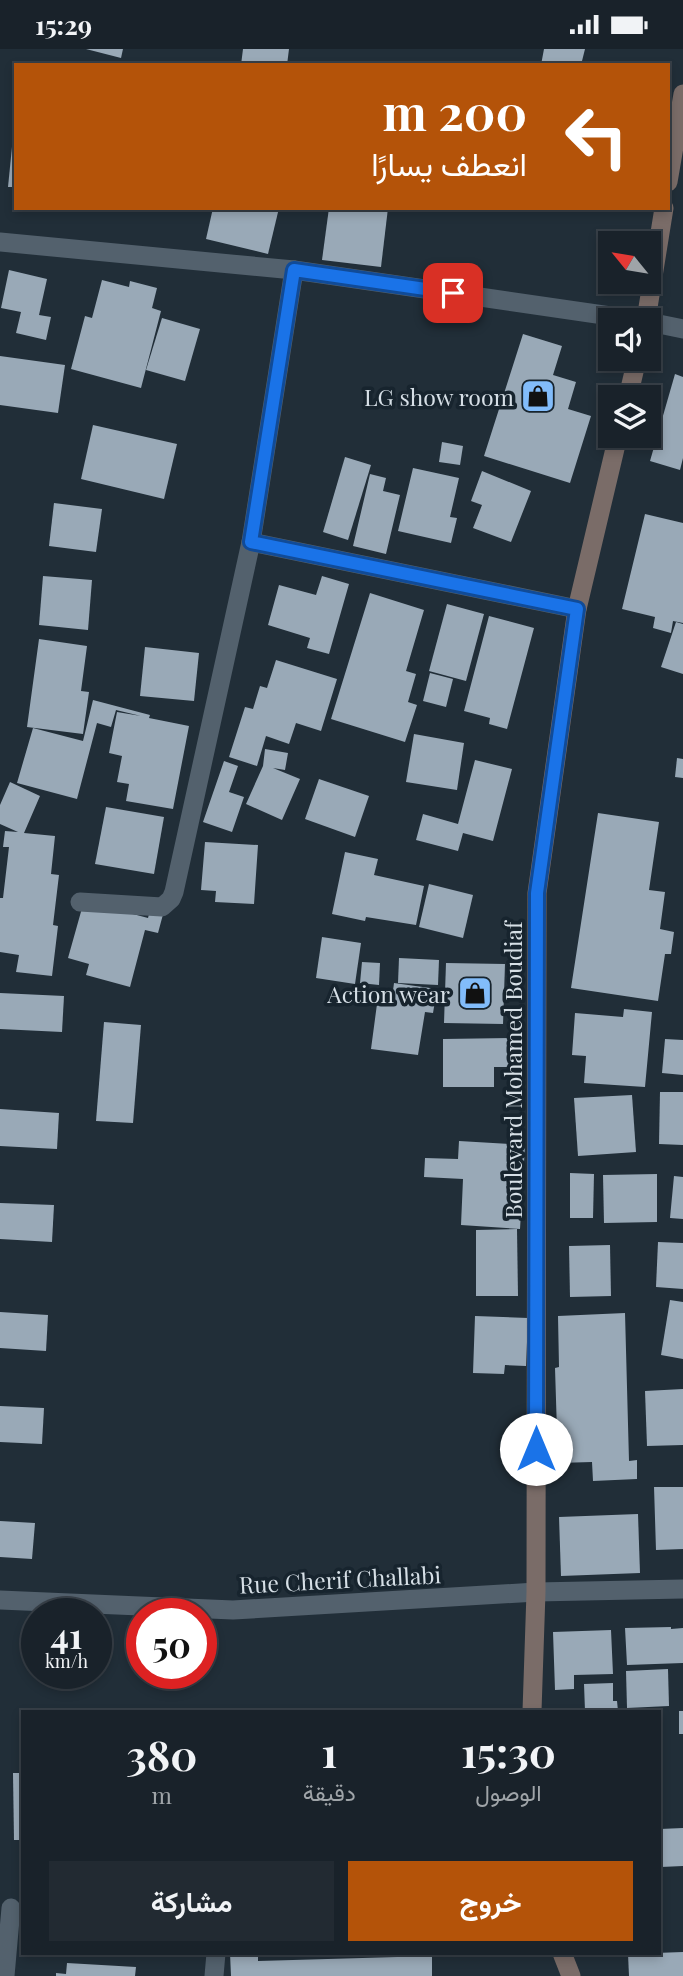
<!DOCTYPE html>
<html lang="ar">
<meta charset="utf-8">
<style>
body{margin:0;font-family:"Playfair Display",Vazirmatn,serif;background:#222a32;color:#f1f3f6;direction:rtl;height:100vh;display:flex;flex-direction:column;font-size:26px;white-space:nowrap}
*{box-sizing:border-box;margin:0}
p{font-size:23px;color:#9fa4a8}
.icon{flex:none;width:38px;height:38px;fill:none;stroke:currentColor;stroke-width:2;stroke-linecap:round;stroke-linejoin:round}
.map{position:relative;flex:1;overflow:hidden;direction:ltr}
.panel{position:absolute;left:21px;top:1661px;width:640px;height:245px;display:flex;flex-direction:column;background:#19222a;border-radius:0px;box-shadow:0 4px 10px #0003,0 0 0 2px #373f47;direction:rtl}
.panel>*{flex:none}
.guide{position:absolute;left:14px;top:14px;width:656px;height:147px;border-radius:0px;box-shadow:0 4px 10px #0003,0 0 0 2px #373f47;direction:rtl;background:#b45309;color:#fff;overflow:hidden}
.needle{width:46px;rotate:300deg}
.tools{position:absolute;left:598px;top:182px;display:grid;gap:14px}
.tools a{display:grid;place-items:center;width:63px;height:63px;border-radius:0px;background:#19222a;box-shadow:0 4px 10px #0003,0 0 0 2px #373f47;font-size:35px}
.speed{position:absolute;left:21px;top:1549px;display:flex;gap:14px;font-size:35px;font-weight:700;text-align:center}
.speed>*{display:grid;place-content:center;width:91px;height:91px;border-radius:50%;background:#19222a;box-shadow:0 4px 10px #0003,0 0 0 2px #373f47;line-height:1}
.speed small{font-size:18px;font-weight:400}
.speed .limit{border:10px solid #d22;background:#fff;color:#111}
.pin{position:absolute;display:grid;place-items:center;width:60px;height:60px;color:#fff;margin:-30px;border-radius:14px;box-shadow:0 4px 10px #0006}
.me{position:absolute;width:77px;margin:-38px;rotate:0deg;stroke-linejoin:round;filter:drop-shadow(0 0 5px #0008)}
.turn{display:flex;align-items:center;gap:24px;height:147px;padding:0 28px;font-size:32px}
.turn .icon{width:91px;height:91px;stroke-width:2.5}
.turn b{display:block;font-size:49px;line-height:60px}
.eta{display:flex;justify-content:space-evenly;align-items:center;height:119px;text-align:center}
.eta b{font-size:42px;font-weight:700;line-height:49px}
.action{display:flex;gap:14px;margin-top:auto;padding:14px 28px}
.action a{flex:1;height:80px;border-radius:0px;background:#b45309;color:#fff;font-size:28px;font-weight:700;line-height:80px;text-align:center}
.action a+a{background:#222a32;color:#f1f3f6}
.status{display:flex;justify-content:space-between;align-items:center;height:49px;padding:0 35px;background:#19222a;direction:ltr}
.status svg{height:19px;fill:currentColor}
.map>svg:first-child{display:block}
.building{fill:#99a9b7}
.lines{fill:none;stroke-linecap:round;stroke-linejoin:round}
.minor{stroke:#53616d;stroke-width:19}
.tertiary{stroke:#53616d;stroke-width:19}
.secondary{stroke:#7a6c68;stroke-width:19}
.route-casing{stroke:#114b97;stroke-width:18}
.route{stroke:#1a73e8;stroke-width:12}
.labels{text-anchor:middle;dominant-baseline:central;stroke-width:7;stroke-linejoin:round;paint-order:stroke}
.poi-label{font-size:23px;fill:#d6dfe6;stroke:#17242e;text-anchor:end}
.street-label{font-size:23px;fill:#d6dfe6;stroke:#17242e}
</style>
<div class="status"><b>15:29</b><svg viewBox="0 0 49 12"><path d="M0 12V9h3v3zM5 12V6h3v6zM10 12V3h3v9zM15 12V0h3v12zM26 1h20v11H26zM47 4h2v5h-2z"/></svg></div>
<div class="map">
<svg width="683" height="1927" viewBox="0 0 683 1927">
<rect width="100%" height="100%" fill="#212e38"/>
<g class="building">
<path d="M 86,0 L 123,0 L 121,9 Z"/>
<path d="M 243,0 L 289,0 L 287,16 L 241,16 Z"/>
<path d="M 544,0 L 585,0 L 581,16 L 541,16 Z"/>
<path d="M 13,88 L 16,88 L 16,138 L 8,138 Z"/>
<path d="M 213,159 L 279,159 L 268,205 L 206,190 Z"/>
<path d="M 329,159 L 388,159 L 381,218 L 322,211 Z"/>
<path d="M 9,221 L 47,230 L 39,266 L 51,268 L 46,291 L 16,284 L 21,263 L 1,259 Z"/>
<path d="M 102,231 L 129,238 L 130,232 L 157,239 L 152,259 L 161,262 L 141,339 L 71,320 L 85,267 L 92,269 Z"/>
<path d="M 162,269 L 200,280 L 185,332 L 146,321 Z"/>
<path d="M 523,285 L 562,297 L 553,326 L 576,333 L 568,360 L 591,367 L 570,434 L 484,407 Z"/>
<path d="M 0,307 L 65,316 L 58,364 L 0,356 Z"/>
<path d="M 675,325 L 683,328 L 683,409 L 680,421 L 650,412 Z"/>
<path d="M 93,376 L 177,395 L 164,450 L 81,430 Z"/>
<path d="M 442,393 L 463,397 L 460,416 L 439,413 Z"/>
<path d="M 345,408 L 371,416 L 348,491 L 323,483 Z"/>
<path d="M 413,419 L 459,429 L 450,468 L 457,469 L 451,494 L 398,482 Z"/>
<path d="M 482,422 L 531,442 L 511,493 L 473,479 L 482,456 L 471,452 Z"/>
<path d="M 370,425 L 386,429 L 383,442 L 400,446 L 386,505 L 353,497 Z"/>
<path d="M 54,454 L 102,460 L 96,503 L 49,497 Z"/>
<path d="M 645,465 L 683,474 L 683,574 L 673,572 L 671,584 L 653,579 L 655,568 L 622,560 Z"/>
<path d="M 43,527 L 92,531 L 88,581 L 39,576 Z"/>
<path d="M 322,527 L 349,535 L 329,605 L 307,599 L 310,589 L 268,576 L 279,536 L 316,546 Z"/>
<path d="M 370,544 L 424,561 L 406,622 L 416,625 L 408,653 L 417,656 L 405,693 L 331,670 Z"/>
<path d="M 447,555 L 484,565 L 466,632 L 429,622 Z"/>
<path d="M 489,567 L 534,579 L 507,680 L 489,675 L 490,669 L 464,662 Z"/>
<path d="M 676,573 L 683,575 L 683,625 L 661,618 Z"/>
<path d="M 39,590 L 87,597 L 81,642 L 89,643 L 83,685 L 27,678 Z"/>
<path d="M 145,598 L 199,604 L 194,652 L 140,647 Z"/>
<path d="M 276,611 L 337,630 L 321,682 L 296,674 L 289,695 L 266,687 L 257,717 L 229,708 L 245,658 L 253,660 L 260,637 L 267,639 Z"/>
<path d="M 430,624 L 453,630 L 446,658 L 423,652 Z"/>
<path d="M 93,651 L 150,666 L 149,669 L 189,677 L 173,760 L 126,752 L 129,735 L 117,733 L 122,707 L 109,704 L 117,663 L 141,667 L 116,661 L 111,678 L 97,674 L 77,750 L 17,734 L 33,679 L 83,692 Z"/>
<path d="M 414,685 L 464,694 L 457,741 L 406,733 Z"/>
<path d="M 265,700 L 288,704 L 285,721 L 273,719 L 300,730 L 282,771 L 246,755 L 263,717 Z"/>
<path d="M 677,709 L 683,710 L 683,729 L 675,728 Z"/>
<path d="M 475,711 L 512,720 L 493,792 L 463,784 L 458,802 L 416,791 L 423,765 L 458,775 Z"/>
<path d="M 224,712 L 238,717 L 229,743 L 244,748 L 232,783 L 203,773 Z"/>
<path d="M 319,730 L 369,747 L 355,788 L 305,770 Z"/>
<path d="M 10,733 L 40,747 L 24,784 L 55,787 L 51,825 L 59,826 L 53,876 L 58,877 L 52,927 L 16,923 L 19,906 L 0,903 L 0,849 L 3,849 L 9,798 L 3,798 L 5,782 L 18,783 L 0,775 L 0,756 Z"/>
<path d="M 106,758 L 164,768 L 154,825 L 95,815 Z"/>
<path d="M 598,764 L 659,773 L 649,841 L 665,843 L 660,880 L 674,883 L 671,905 L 665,905 L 658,952 L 571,939 Z"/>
<path d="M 205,793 L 258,796 L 254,855 L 215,853 L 216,842 L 201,841 Z"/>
<path d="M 345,803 L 378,810 L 374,826 L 424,837 L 416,876 L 366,868 L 365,872 L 332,865 Z"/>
<path d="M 429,835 L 473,846 L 463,889 L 419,878 Z"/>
<path d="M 84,852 L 148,869 L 152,854 L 165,858 L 158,884 L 145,881 L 130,938 L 86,926 L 89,915 L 68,909 Z"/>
<path d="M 322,888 L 361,894 L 355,935 L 316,929 Z"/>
<path d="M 399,909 L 439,911 L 438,936 L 398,934 Z"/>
<path d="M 362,913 L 380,914 L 379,936 L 360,934 Z"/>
<path d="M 446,914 L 505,915 L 503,975 L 444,974 Z"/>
<path d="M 394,934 L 437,940 L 433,964 L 425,963 L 418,1006 L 371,1000 L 377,955 L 391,957 Z"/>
<path d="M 0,944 L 64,947 L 62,983 L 0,980 Z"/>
<path d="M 624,960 L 652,963 L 645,1038 L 584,1034 L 586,1007 L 572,1006 L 575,964 L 623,968 Z"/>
<path d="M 104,973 L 141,976 L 133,1074 L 96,1072 Z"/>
<path d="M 517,989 L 517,1018 L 494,1018 L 494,1038 L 443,1038 L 443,990 Z"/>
<path d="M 665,990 L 683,991 L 683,1026 L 662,1024 Z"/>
<path d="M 660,1043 L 683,1043 L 683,1096 L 659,1095 Z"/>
<path d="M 632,1046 L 636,1103 L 578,1107 L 574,1049 Z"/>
<path d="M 0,1060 L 59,1064 L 57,1100 L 0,1097 Z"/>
<path d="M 459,1092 L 525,1096 L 520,1180 L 461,1176 L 463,1130 L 424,1128 L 425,1109 L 458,1110 Z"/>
<path d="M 570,1124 L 594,1125 L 593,1169 L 570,1169 Z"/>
<path d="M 657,1125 L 657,1173 L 604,1174 L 603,1126 Z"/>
<path d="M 674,1127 L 683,1128 L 683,1170 L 670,1169 Z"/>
<path d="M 0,1154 L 54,1156 L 52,1193 L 0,1190 Z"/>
<path d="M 517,1180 L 518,1247 L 476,1247 L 476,1181 Z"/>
<path d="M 658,1193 L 683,1194 L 683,1240 L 656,1238 Z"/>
<path d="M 610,1196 L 611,1247 L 570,1248 L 569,1197 Z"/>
<path d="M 670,1251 L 683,1253 L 683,1310 L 661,1306 Z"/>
<path d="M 0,1263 L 48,1266 L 46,1302 L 0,1299 Z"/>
<path d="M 625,1264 L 629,1412 L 637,1411 L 637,1430 L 593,1432 L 592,1413 L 558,1414 L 555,1319 L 559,1318 L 558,1267 Z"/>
<path d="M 475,1267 L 528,1269 L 526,1317 L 505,1316 L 504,1325 L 473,1324 Z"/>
<path d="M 683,1340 L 683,1396 L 647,1397 L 645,1342 Z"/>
<path d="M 0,1357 L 44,1359 L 42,1395 L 0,1393 Z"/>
<path d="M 654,1438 L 683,1438 L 683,1500 L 656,1501 Z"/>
<path d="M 638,1465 L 640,1524 L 561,1527 L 559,1468 Z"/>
<path d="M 0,1472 L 35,1474 L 32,1510 L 0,1508 Z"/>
<path d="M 671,1578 L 671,1580 L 683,1579 L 683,1614 L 627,1616 L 625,1579 Z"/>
<path d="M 611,1581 L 613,1625 L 574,1626 L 574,1640 L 555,1641 L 553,1583 Z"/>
<path d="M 668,1620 L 669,1657 L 627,1659 L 626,1622 Z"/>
<path d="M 613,1634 L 613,1652 L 617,1652 L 618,1662 L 585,1662 L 584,1635 Z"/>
<rect x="679" y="1662" width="4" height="23"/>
<path d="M 13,1724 L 23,1724 L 23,1791 L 14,1791 Z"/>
<path d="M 683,1779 L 683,1817 L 661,1818 L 660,1780 Z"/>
<path d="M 683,1903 L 683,1927 L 629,1927 L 628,1905 Z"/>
<path d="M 230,1904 L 258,1904 L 258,1912 L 432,1907 L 432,1927 L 231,1927 Z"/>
<path d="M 67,1914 L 136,1918 L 135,1927 L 56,1927 L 56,1924 L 66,1925 Z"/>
</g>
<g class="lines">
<g class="minor">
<path d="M 251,493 L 577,560"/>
<path d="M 80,853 L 162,858 L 171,850 L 174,843 L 251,493 L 294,221"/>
<path d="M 5,1927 L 11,1859"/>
<path d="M 214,1927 L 216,1904"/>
</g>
<g class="tertiary">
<path d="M 0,193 L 294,221 L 638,271"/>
<path d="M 649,273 L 683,280"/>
<path d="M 0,1551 L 233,1561 L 536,1543 L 683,1540"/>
</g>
<g class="secondary">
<path d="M 668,133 L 683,45"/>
<path d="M 646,271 L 664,159"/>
<path d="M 628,348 L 637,310"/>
<path d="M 532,1662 L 536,1543 L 537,844 L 577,560 L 618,387"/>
<path d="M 562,1904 L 571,1927"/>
</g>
</g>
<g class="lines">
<g class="route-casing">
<path id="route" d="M 453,244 L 294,221 L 251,493 L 577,560 L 537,844 L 536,1400"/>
</g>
<use href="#route" class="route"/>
</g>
<defs>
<g id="shop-square" transform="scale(1.75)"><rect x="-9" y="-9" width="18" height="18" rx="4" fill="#82bcfa" stroke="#17242e"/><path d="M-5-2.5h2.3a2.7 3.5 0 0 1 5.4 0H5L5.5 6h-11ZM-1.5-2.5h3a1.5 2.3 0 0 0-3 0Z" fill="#111"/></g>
</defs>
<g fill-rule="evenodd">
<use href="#shop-square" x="538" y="347"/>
<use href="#shop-square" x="475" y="944"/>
</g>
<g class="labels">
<g class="poi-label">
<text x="514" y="347">LG show room</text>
<text x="450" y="944">Action wear</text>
</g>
<g class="street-label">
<text transform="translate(512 1021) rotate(-90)">Boulevard Mohamed Boudiaf</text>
<text transform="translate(340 1530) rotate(-3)">Rue Cherif Challabi</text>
</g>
</g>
</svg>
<div class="tools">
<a><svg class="needle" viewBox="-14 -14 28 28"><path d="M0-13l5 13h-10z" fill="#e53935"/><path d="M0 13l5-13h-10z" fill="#9fa4a8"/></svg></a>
<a><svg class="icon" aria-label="sound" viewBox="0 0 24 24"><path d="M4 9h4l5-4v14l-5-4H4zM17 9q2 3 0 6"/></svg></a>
<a><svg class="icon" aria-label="layers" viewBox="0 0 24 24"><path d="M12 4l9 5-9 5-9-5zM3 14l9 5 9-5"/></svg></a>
</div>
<div class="speed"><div>41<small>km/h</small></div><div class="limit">50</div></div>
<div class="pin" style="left:453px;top:244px;background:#d93025"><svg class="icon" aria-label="arrive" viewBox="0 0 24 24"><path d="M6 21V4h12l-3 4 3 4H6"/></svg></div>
<svg class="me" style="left:536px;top:1400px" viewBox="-20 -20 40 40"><circle r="19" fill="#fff"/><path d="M0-13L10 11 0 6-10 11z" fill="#1a73e8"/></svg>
<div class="guide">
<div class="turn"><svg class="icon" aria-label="left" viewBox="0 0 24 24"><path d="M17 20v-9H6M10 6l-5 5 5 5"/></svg><div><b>200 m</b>انعطف يسارًا</div></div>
</div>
<section class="panel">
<div class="eta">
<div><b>15:30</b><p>الوصول</p></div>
<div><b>1</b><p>دقيقة</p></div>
<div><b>380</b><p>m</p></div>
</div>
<div class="action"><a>خروج</a><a>مشاركة</a></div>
</section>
</div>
